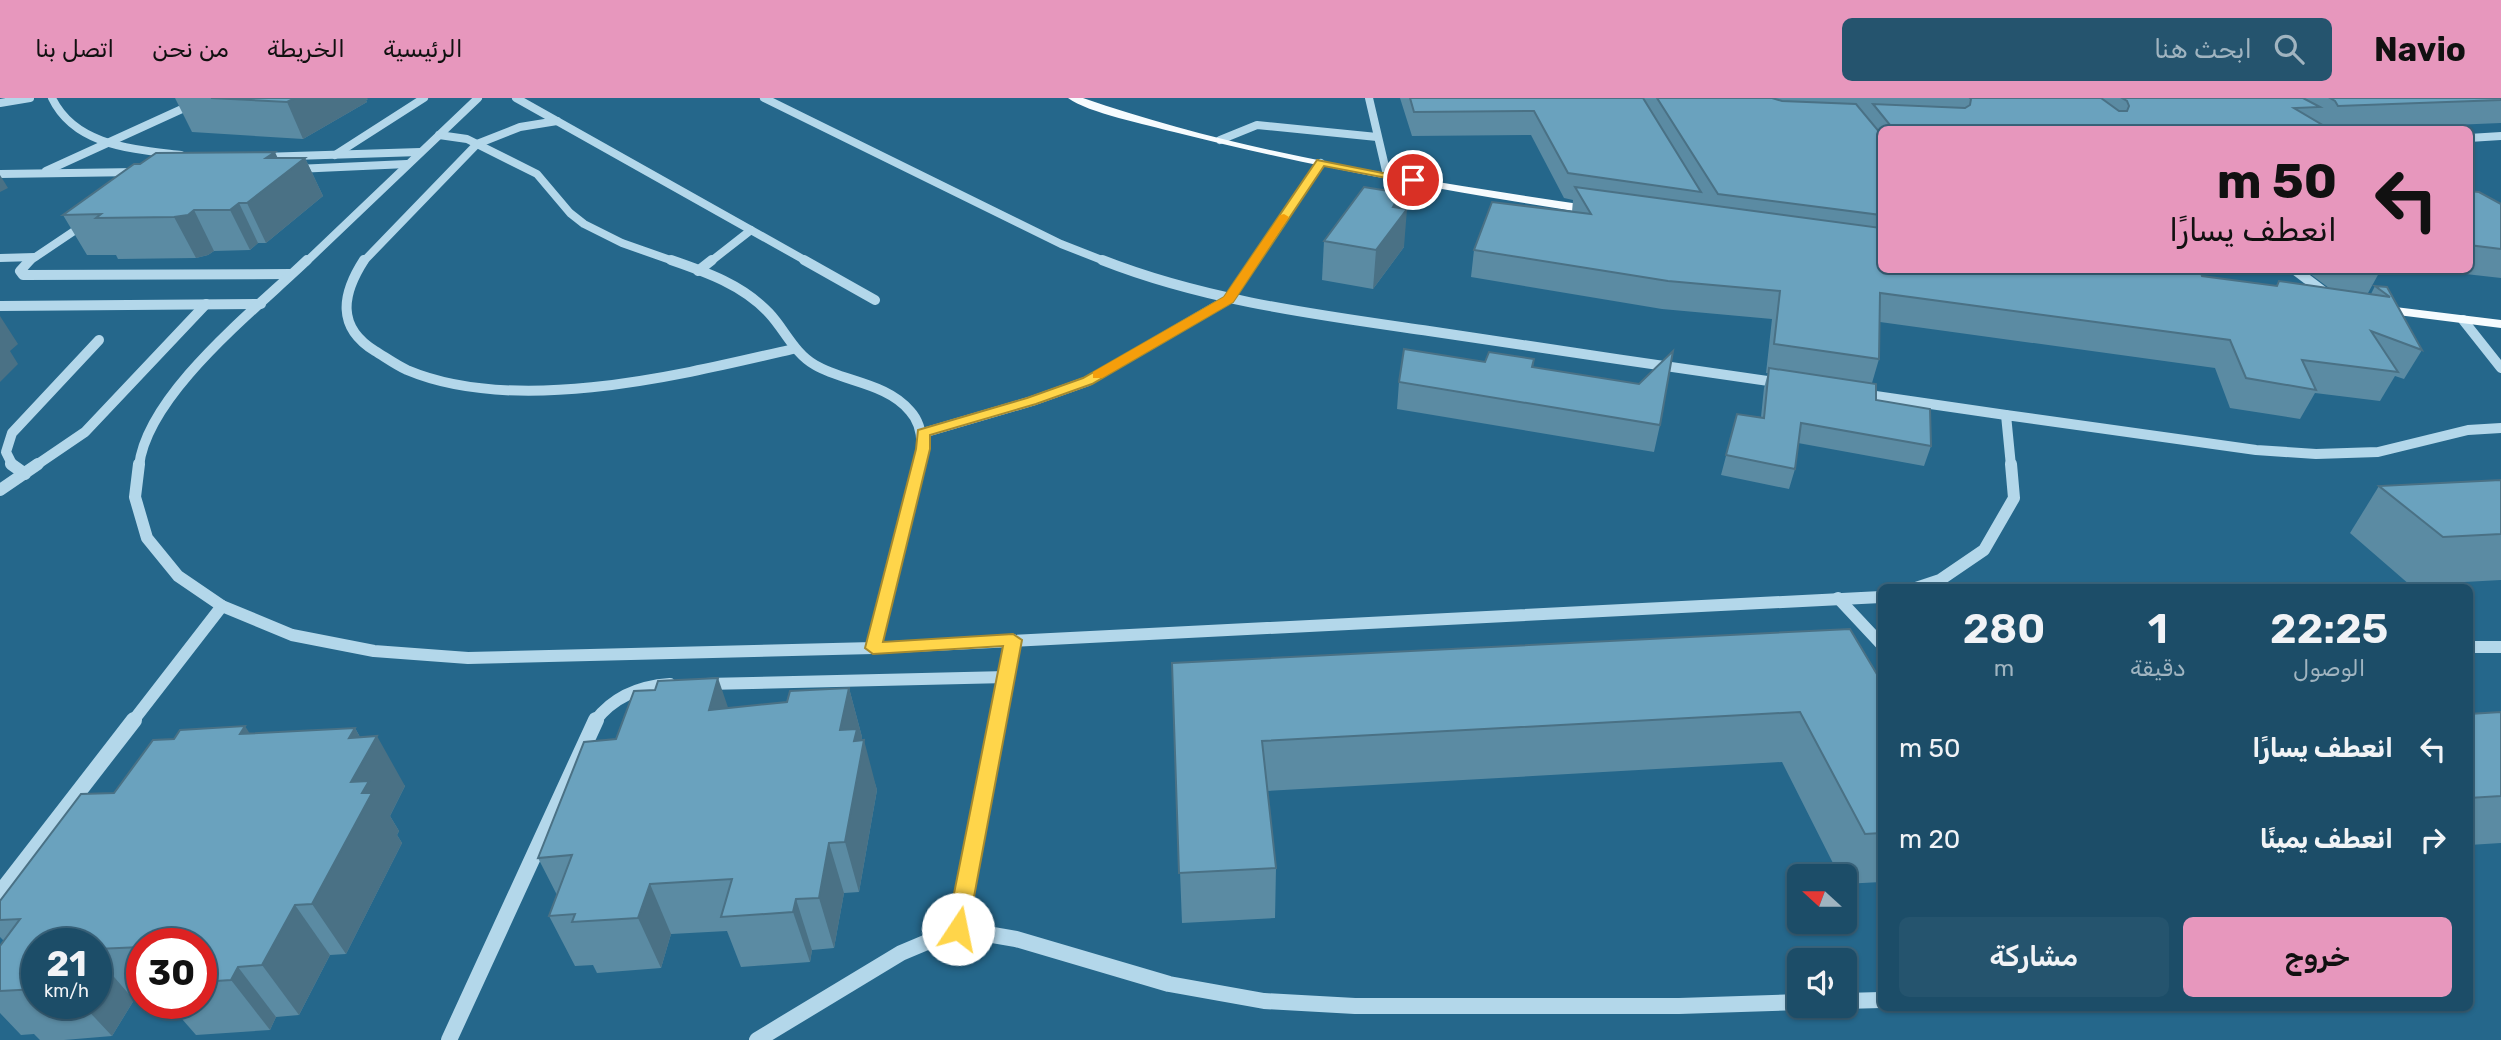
<!DOCTYPE html>
<html lang="ar">
<meta charset="utf-8">
<style>
body{margin:0;font-family:Rubik,"Noto Sans Arabic",sans-serif;background:#25546e;color:#f1f3f6;direction:rtl;height:100vh;display:flex;flex-direction:column;font-size:26px;white-space:nowrap}
*{box-sizing:border-box;margin:0}
p{font-size:23px;color:#a0b4c0}
.icon{flex:none;width:38px;height:38px;fill:none;stroke:currentColor;stroke-width:2;stroke-linecap:round;stroke-linejoin:round}
.map{position:relative;flex:1;overflow:hidden;direction:ltr}
.panel{position:absolute;left:1878px;top:486px;width:595px;height:427px;display:flex;flex-direction:column;background:#1c4d68;border-radius:10px;box-shadow:0 2px 5px #0004,0 0 0 2px #3a647c;direction:rtl}
.panel>*{flex:none}
.hud{position:absolute;left:1878px;top:28px;width:595px;height:147px;border-radius:10px;box-shadow:0 2px 5px #0004,0 0 0 2px #3a647c;direction:rtl;background:#e797bd;color:#111;overflow:hidden}
.needle{width:46px;rotate:291deg}
.controls{position:absolute;left:1787px;top:766px;display:grid;gap:14px}
.controls a{display:grid;place-items:center;width:70px;height:70px;border-radius:10px;background:#1c4d68;box-shadow:0 2px 5px #0004,0 0 0 2px #3a647c;font-size:35px}
.speed{position:absolute;left:21px;top:830px;display:flex;gap:14px;font-size:35px;font-weight:700;text-align:center}
.speed>*{display:grid;place-content:center;width:91px;height:91px;border-radius:50%;background:#1c4d68;box-shadow:0 2px 5px #0004,0 0 0 2px #3a647c;line-height:1}
.speed small{font-size:18px;font-weight:400}
.speed .limit{border:10px solid #d22;background:#fff;color:#111}
.pin{position:absolute;display:grid;place-items:center;width:60px;height:60px;color:#fff;margin:-30px;border:4px solid #fff;border-radius:50%;box-shadow:0 2px 7px #0007}
.me{position:absolute;width:77px;margin:-38px;rotate:11deg;stroke-linejoin:round;filter:drop-shadow(0 0 5px #0008)}
.turn{display:flex;align-items:center;gap:24px;height:147px;padding:0 21px;font-size:32px}
.turn .icon{width:91px;height:91px;stroke-width:2.5}
.turn b{display:block;font-size:49px;line-height:60px}
.eta{display:flex;justify-content:space-evenly;align-items:center;height:119px;text-align:center}
.eta b{font-size:42px;font-weight:600;line-height:49px}
.button{display:flex;gap:14px;margin-top:auto;padding:14px 21px}
.button a{flex:1;height:80px;border-radius:10px;background:#e797bd;color:#111;font-size:28px;font-weight:600;line-height:80px;text-align:center}
.button a+a{background:#25546e;color:#f1f3f6}
ul{padding:0;list-style:none}
li{display:flex;align-items:center;gap:21px;height:91px;padding:0 21px}
li div{flex:1}
li b{display:block;font-size:26px}
li em{font-style:normal}
header{display:flex;align-items:center;gap:42px;box-sizing:border-box;height:98px;padding:0 35px;background:#e797bd;color:#111}
header strong{font-size:33px}
nav{display:flex;gap:38px;margin-inline-start:auto;font-size:24px}
.search{width:490px;height:63px;background:#25546e;display:flex;align-items:center;gap:18px;box-sizing:border-box;padding:0 24px;border-radius:10px;color:#a0b4c0;font-size:26px}
.map>svg:first-child{display:block}
.lines{fill:none;stroke-linecap:round;stroke-linejoin:round}
.minor-far3{stroke:#b3d7ea;stroke-width:8}
.minor-far2{stroke:#b3d7ea;stroke-width:10}
.minor-far1{stroke:#b3d7ea;stroke-width:12}
.minor{stroke:#b3d7ea;stroke-width:16}
.major{fill:#f6fbfe;fill-rule:evenodd}
.wall{fill:#5b8ba3;fill-rule:evenodd}
.shaded-wall{fill:#4a7185}
.building{fill:#6aa2be;stroke:#4a7185;stroke-width:2}
.route{fill:#ffd54a;stroke:#a68a30;stroke-width:2}
.slow{fill:#f59e0b}
</style>
<header>
<strong>Navio</strong>
<div class="search"><svg class="icon" aria-label="search" viewBox="0 0 24 24"><circle cx="10" cy="10" r="6"/><path d="M15 15l6 6"/></svg>ابحث هنا</div>
<nav><a>الرئيسية</a><a>الخريطة</a><a>من نحن</a><a>اتصل بنا</a></nav>
</header>
<div class="map">
<svg width="2501" height="942" viewBox="0 0 2501 942">
<rect width="100%" height="100%" fill="#25678b"/>
<g class="lines">
<g class="minor-far3">
<path d="M 52,0 C 75,48 133,51 181,57"/>
<path d="M 516,0 L 808,164"/>
<path d="M 764,0 L 1061,146 L 1107,164"/>
<path d="M 1369,0 L 1387,77"/>
<path d="M 0,5 L 30,0"/>
<path d="M 439,37 L 467,41 L 537,76 L 570,115 L 584,126 L 622,145 L 676,164"/>
<path d="M 2469,40 L 2501,38"/>
<path d="M 1220,42 L 1257,27 L 1377,39"/>
<path d="M 335,57 L 424,0"/>
<path d="M 262,59 L 420,54"/>
<path d="M 296,71 L 407,66"/>
<path d="M 46,73 L 206,0"/>
<path d="M 0,76 L 138,74"/>
<path d="M 0,160 L 35,159"/>
<path d="M 28,164 L 86,125"/>
<path d="M 306,164 L 478,0"/>
<path d="M 363,164 L 477,46 L 520,29 L 557,23"/>
<path d="M 710,164 L 751,132"/>
<path d="M 1254,164 L 1321,65"/>
</g>
<g class="minor-far2">
<path d="M 30,162 L 20,173 L 23,177 L 291,176"/>
<path d="M 364,162 C 342,196 336,229 375,253 C 385,259 396,267 407,272 C 516,318 681,277 793,251"/>
<path d="M 671,162 C 706,174 743,187 769,215 C 785,232 794,255 815,267 C 844,284 887,285 910,313 C 924,328 923,349 919,368"/>
<path d="M 804,162 L 875,202"/>
<path d="M 1102,162 C 1206,203 1319,217 1429,233 C 1547,251 1664,268 1782,285"/>
<path d="M 2295,172 L 2328,197"/>
<path d="M 698,173 L 712,162"/>
<path d="M 0,208 L 261,206"/>
<path d="M 2463,222 L 2501,270"/>
<path d="M 1862,296 L 2006,317"/>
<path d="M 923,335 L 1032,303 L 1088,283 L 1229,201 L 1255,162"/>
<path d="M 13,368 L 6,354 L 12,335 L 99,242"/>
<path d="M 35,368 L 85,334 L 206,206"/>
<path d="M 139,368 C 147,296 255,212 307,162"/>
<path d="M 2011,368 L 2006,317 L 2256,352 L 2316,356 L 2378,354 L 2468,332 L 2501,330"/>
</g>
<g class="minor-far1">
<path d="M 11,366 L 25,376"/>
<path d="M 139,366 L 135,399 L 147,440 L 178,478 L 222,508 L 292,537 L 374,553 L 468,560 L 873,550 L 1881,499"/>
<path d="M 0,392 L 38,366"/>
<path d="M 1916,490 L 1940,482 L 1984,452 L 2014,400 L 2011,366"/>
<path d="M 1838,500 L 1881,546"/>
<path d="M 2469,549 L 2501,549"/>
<path d="M 873,550 L 919,366"/>
<path d="M 706,586 L 1007,579"/>
<path d="M 133,623 L 222,508"/>
<path d="M 595,623 C 614,598 640,588 670,586"/>
<path d="M 997,623 L 1013,542"/>
</g>
<g class="minor">
<path d="M 0,795 L 134,622"/>
<path d="M 958,831 L 998,622"/>
<path d="M 1844,903 L 1881,902"/>
<path d="M 449,942 L 596,622"/>
<path d="M 757,942 L 901,855 L 958,831 L 1016,841 L 1169,886 L 1264,903 L 1355,908 L 1679,908 L 1799,904"/>
</g>
<g class="major">
<path d="M 1068,0 L 1083,0 C 1244,56 1425,83 1593,108 L 1599,112 L 1593,116 C 1452,94 1312,69 1174,34 C 1148,27 1088,15 1068,0 Z"/>
<path d="M 2379,207 L 2501,222 L 2501,230 L 2374,214 L 2372,211 Z"/>
</g>
</g>
<g class="wall">
<path d="M 175,0 L 211,0 L 368,1 L 366,2 L 367,4 L 303,41 L 192,34 Z"/>
<path d="M 1400,0 L 2501,0 L 2501,25 L 2331,32 L 1881,32 L 1881,172 L 2202,178 L 2276,188 L 2279,183 L 2329,190 L 2305,172 L 2377,172 L 2379,175 L 2368,195 L 2371,196 L 2375,188 L 2387,189 L 2422,252 L 2404,281 L 2395,278 L 2380,303 L 2315,295 L 2300,321 L 2230,310 L 2215,270 L 1880,224 L 1879,261 L 1872,285 L 1876,302 L 1931,348 L 1924,368 L 1798,345 L 1795,371 L 1789,391 L 1721,377 L 1737,316 L 1761,319 L 1764,290 L 1768,275 L 1766,275 L 1772,221 L 1662,211 L 1471,179 L 1474,152 L 1572,114 L 1573,102 L 1564,100 L 1531,37 L 1412,38 Z"/>
<path d="M 278,60 L 305,60 L 323,98 L 266,145 L 258,145 L 250,152 L 214,153 L 208,157 L 196,160 L 118,161 L 116,157 L 87,157 L 63,117 Z"/>
<path d="M 2469,93 L 2501,106 L 2501,180 L 2430,172 L 2469,172 Z"/>
<path d="M 1400,110 L 1404,149 L 1373,191 L 1322,182 L 1324,143 Z"/>
<path d="M 1534,261 L 1533,269 L 1660,327 L 1654,354 L 1397,311 L 1399,284 L 1485,264 Z"/>
<path d="M 2501,382 L 2501,482 L 2410,487 L 2350,435 L 2379,388 Z"/>
<path d="M 1172,565 L 1881,583 L 1881,784 L 1844,786 L 1844,779 L 1840,779 L 1782,664 L 1267,693 L 1276,770 L 1275,820 L 1182,825 Z"/>
<path d="M 849,590 L 862,639 L 861,642 L 877,692 L 859,794 L 844,795 L 834,850 L 812,852 L 810,864 L 741,869 L 727,833 L 671,836 L 661,870 L 597,875 L 593,867 L 575,868 L 549,818 L 557,797 L 538,760 L 616,641 L 655,592 L 728,610 L 787,604 Z"/>
<path d="M 2501,614 L 2501,745 L 2469,747 L 2469,616 Z"/>
<path d="M 355,630 L 360,639 L 405,688 L 390,718 L 399,733 L 397,737 L 402,745 L 346,856 L 330,857 L 299,917 L 276,919 L 270,932 L 196,937 L 168,905 L 201,905 L 201,845 L 142,845 L 142,901 L 134,902 L 112,938 L 64,942 L 40,942 L 34,936 L 21,937 L 0,915 L 0,848 L 4,843 L 0,839 L 0,803 L 114,695 L 250,636 ZM 96,845 L 96,905 L 37,905 L 37,891 Z"/>
</g>
<g class="shaded-wall">
<path d="M 295,0 L 367,0 L 368,1 L 366,2 L 367,4 L 303,41 L 287,4 Z"/>
<path d="M 275,54 L 285,76 L 305,60 L 323,98 L 266,145 L 247,105 L 266,60 Z"/>
<path d="M 0,77 L 8,90 L 0,94 Z"/>
<path d="M 1401,95 L 1399,121 L 1407,111 L 1404,149 L 1373,191 L 1376,152 L 1393,109 Z"/>
<path d="M 239,105 L 258,145 L 250,152 L 230,112 Z"/>
<path d="M 194,112 L 214,153 L 208,157 L 196,160 L 174,119 Z"/>
<path d="M 0,218 L 18,246 L 10,253 L 18,266 L 0,284 Z"/>
<path d="M 718,580 L 735,630 L 709,612 Z"/>
<path d="M 849,590 L 862,639 L 861,644 L 864,642 L 877,692 L 859,794 L 845,744 L 840,632 Z"/>
<path d="M 245,628 L 277,678 L 240,636 Z"/>
<path d="M 355,630 L 368,654 L 377,638 L 405,688 L 390,718 L 399,733 L 397,737 L 402,745 L 346,856 L 312,806 L 351,684 L 349,640 Z"/>
<path d="M 829,745 L 844,795 L 834,850 L 819,800 Z"/>
<path d="M 650,786 L 671,836 L 661,870 L 638,820 Z"/>
<path d="M 796,801 L 812,852 L 810,864 L 793,814 Z"/>
<path d="M 295,807 L 330,857 L 299,917 L 262,867 Z"/>
<path d="M 96,858 L 134,902 L 112,938 L 81,905 L 96,905 Z"/>
<path d="M 238,869 L 276,919 L 270,932 L 231,882 Z"/>
</g>
<g class="building">
<path d="M 211,0 L 295,0 L 287,4 Z"/>
<path d="M 1410,0 L 1643,0 L 1701,94 L 1568,75 L 1534,13 L 1414,14 Z"/>
<path d="M 1657,0 L 1772,0 L 1782,3 L 1856,6 L 1881,36 L 1881,117 L 1718,96 Z"/>
<path d="M 1970,0 L 2101,0 L 2119,13 L 2127,13 L 2129,8 L 2127,3 L 2122,0 L 2303,0 L 2320,9 L 2294,10 L 2331,32 L 1894,32 L 1873,6 L 1965,10 L 1970,7 L 1971,1 Z"/>
<path d="M 2330,0 L 2501,0 L 2501,2 L 2338,8 L 2335,3 Z"/>
<path d="M 275,54 L 266,60 L 305,60 L 247,105 L 239,105 L 230,112 L 194,112 L 188,117 L 174,119 L 96,120 L 101,116 L 63,117 L 134,66 L 140,66 L 156,55 Z"/>
<path d="M 1364,89 L 1401,95 L 1393,109 L 1407,111 L 1376,152 L 1324,143 Z"/>
<path d="M 1575,89 L 1881,130 L 1881,172 L 2200,172 L 2202,178 L 2277,188 L 2279,183 L 2390,199 L 2375,188 L 2387,189 L 2422,252 L 2371,233 L 2398,274 L 2302,262 L 2316,292 L 2246,280 L 2230,242 L 1880,195 L 1879,261 L 1774,246 L 1780,193 L 1668,183 L 1474,152 L 1492,104 L 1591,116 Z"/>
<path d="M 2469,93 L 2479,94 L 2501,106 L 2501,151 L 2469,147 Z"/>
<path d="M 2357,172 L 2377,172 L 2379,175 L 2359,173 Z"/>
<path d="M 1404,251 L 1485,264 L 1489,254 L 1534,261 L 1532,269 L 1639,286 L 1673,253 L 1660,327 L 1399,284 Z"/>
<path d="M 1769,270 L 1876,286 L 1876,302 L 1930,311 L 1931,348 L 1801,325 L 1795,371 L 1726,357 L 1737,316 L 1764,320 Z"/>
<path d="M 2501,382 L 2501,436 L 2443,439 L 2379,388 Z"/>
<path d="M 1850,531 L 1881,583 L 1881,735 L 1865,736 L 1800,614 L 1262,643 L 1276,770 L 1179,775 L 1172,565 Z"/>
<path d="M 718,580 L 709,612 L 787,604 L 790,593 L 849,590 L 840,632 L 857,631 L 854,643 L 864,642 L 845,744 L 829,745 L 819,800 L 796,801 L 793,814 L 721,819 L 732,781 L 650,786 L 638,820 L 572,824 L 575,816 L 549,818 L 572,757 L 538,760 L 584,644 L 616,641 L 634,593 L 655,592 L 658,583 Z"/>
<path d="M 2501,614 L 2501,698 L 2469,700 L 2469,616 Z"/>
<path d="M 245,628 L 240,636 L 355,630 L 349,640 L 377,638 L 351,684 L 369,683 L 362,695 L 372,695 L 312,806 L 295,807 L 262,867 L 238,869 L 231,882 L 201,884 L 201,845 L 142,845 L 142,849 L 96,851 L 96,845 L 37,845 L 37,891 L 0,893 L 0,848 L 20,821 L 0,822 L 0,803 L 81,696 L 114,695 L 153,642 L 174,641 L 180,632 Z"/>
</g>
<path class="route" d="M 1317,62 L 1418,82 L 1413,85 L 1324,68 L 1233,204 L 1092,286 L 1036,306 L 930,337 L 930,351 L 883,544 L 1013,536 L 1022,542 L 968,831 L 965,837 L 958,840 L 950,837 L 947,831 L 1003,548 L 873,556 L 865,550 L 916,351 L 918,332 L 1027,300 L 1083,280 L 1224,199 Z"/>
<path class="slow" d="M 1284,116 L 1289,119 L 1233,204 L 1102,280 L 1093,280 L 1093,274 L 1224,199 L 1280,117 Z"/>
</svg>
<div class="controls">
<a><svg class="needle" viewBox="-14 -14 28 28"><path d="M0-13l5 13h-10z" fill="#e53935"/><path d="M0 13l5-13h-10z" fill="#a0b4c0"/></svg></a>
<a><svg class="icon" aria-label="sound" viewBox="0 0 24 24"><path d="M4 9h4l5-4v14l-5-4H4zM17 9q2 3 0 6"/></svg></a>
</div>
<div class="speed"><div>21<small>km/h</small></div><div class="limit">30</div></div>
<div class="pin" style="left:1413px;top:82px;background:#d93025"><svg class="icon" aria-label="arrive" viewBox="0 0 24 24"><path d="M6 21V4h12l-3 4 3 4H6"/></svg></div>
<svg class="me" style="left:958px;top:831px" viewBox="-20 -20 40 40"><circle r="19" fill="#fff"/><path d="M0-13L10 11 0 6-10 11z" fill="#ffd54a"/></svg>
<div class="hud">
<div class="turn"><svg class="icon" aria-label="left" viewBox="0 0 24 24"><path d="M17 20v-9H6M10 6l-5 5 5 5"/></svg><div><b>50 m</b>انعطف يسارًا</div></div>
</div>
<section class="panel">
<div class="eta">
<div><b>22:25</b><p>الوصول</p></div>
<div><b>1</b><p>دقيقة</p></div>
<div><b>280</b><p>m</p></div>
</div>
<ul>
<li><svg class="icon" aria-label="left" viewBox="0 0 24 24"><path d="M17 20v-9H6M10 6l-5 5 5 5"/></svg><div><b>انعطف يسارًا</b></div><em>50 m</em></li>
<li><svg class="icon" aria-label="right" viewBox="0 0 24 24"><path d="M7 20v-9h11M14 6l5 5-5 5"/></svg><div><b>انعطف يمينًا</b></div><em>20 m</em></li>
</ul>
<div class="button"><a>خروج</a><a>مشاركة</a></div>
</section>
</div>
